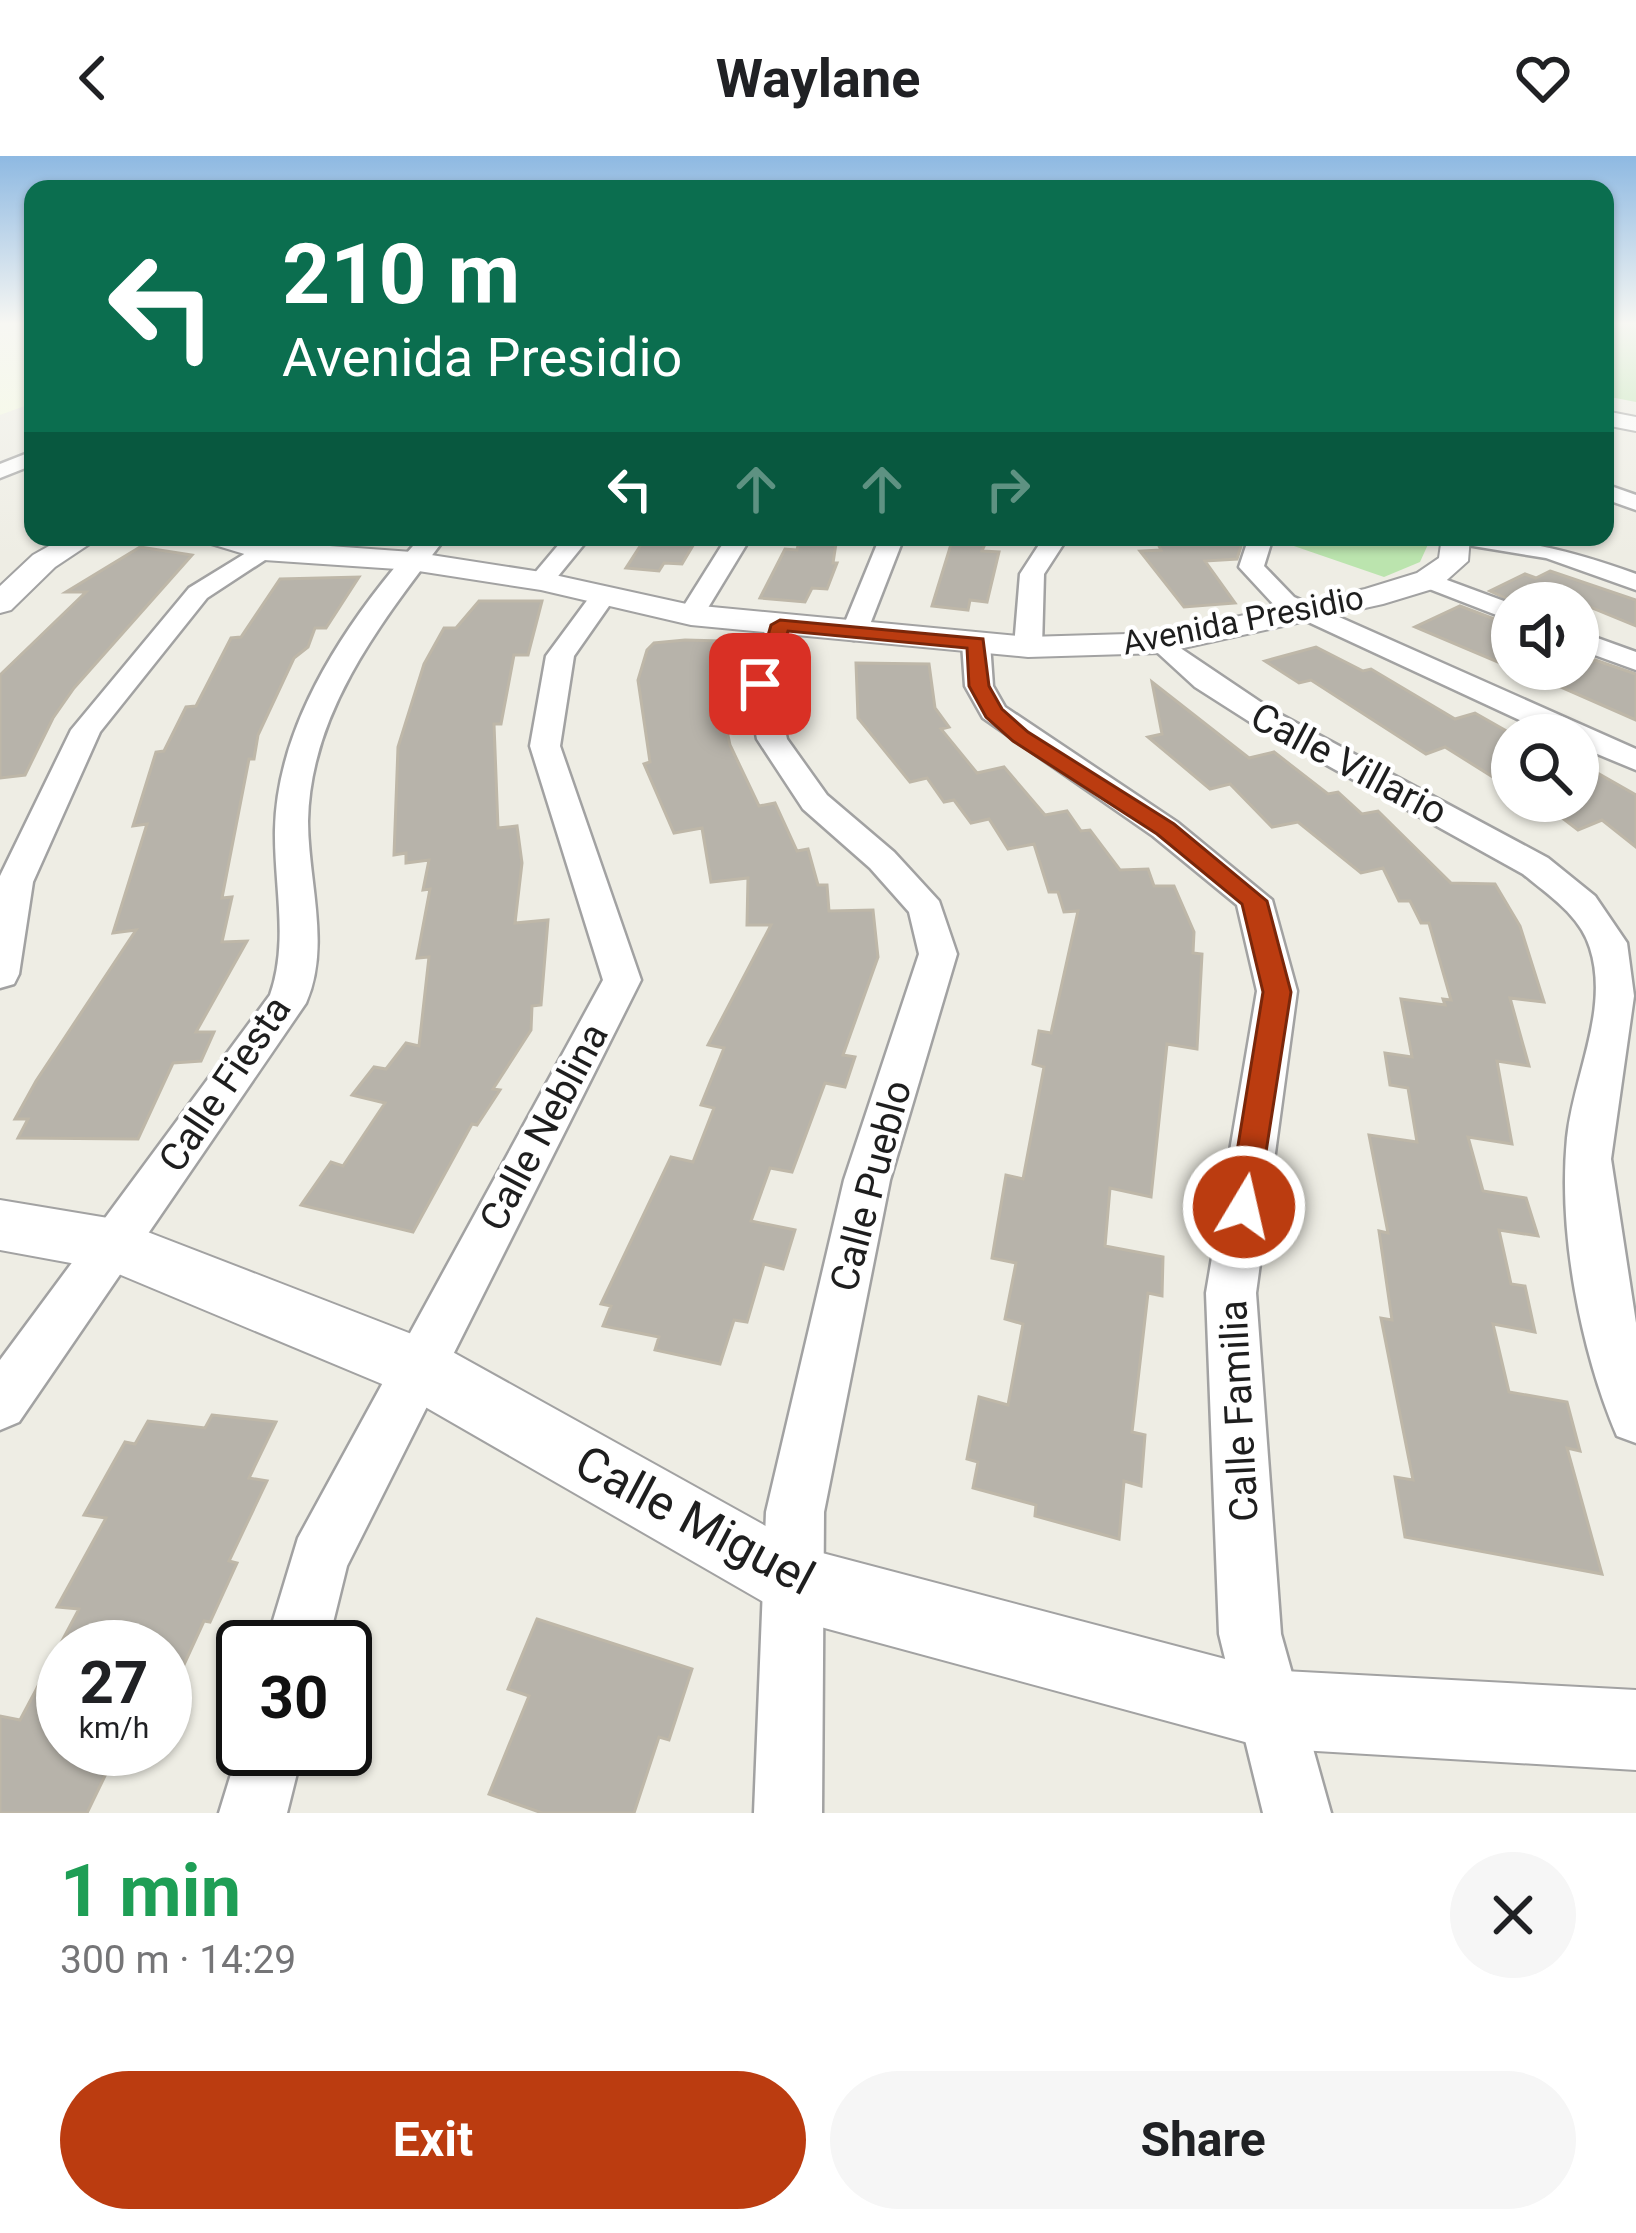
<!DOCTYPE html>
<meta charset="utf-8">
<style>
body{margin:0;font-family:Roboto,sans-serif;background:#f6f6f6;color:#202124;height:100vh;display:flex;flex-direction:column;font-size:45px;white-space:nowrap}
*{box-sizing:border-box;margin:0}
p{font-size:39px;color:#757577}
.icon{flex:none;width:66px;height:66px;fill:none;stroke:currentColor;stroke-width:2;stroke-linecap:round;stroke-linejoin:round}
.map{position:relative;height:1657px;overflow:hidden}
.details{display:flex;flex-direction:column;background:#fff;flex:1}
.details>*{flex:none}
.top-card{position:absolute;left:24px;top:24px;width:1590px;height:366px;border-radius:24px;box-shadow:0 3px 9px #0004;background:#0b6e4f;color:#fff;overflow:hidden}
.controls{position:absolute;left:1491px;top:426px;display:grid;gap:24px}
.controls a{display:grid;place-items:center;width:108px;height:108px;border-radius:50%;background:#fff;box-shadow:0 3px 9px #0004;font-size:60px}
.speed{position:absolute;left:36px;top:1464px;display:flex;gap:24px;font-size:60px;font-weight:700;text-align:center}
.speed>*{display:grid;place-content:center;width:156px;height:156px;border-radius:50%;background:#fff;box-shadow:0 3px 9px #0004;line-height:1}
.speed small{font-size:30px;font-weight:400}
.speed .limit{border:6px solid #111;border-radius:18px;background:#fff;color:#111}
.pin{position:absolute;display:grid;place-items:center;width:102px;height:102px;color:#fff;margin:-51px;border-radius:24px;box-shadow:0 6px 18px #0006}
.me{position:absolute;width:132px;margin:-66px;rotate:9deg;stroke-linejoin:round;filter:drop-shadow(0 0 9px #0008)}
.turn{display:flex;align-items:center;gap:42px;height:252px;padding:0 60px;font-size:54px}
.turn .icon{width:156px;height:156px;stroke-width:2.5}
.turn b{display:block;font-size:84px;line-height:102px}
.lanes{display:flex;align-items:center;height:114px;padding:0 60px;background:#0003;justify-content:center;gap:60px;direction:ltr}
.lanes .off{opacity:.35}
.round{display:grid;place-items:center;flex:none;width:126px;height:126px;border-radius:63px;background:#f6f6f6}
.head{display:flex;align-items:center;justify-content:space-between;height:204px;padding:0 60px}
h1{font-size:72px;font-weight:700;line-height:90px;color:#1e9e55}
.button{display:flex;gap:24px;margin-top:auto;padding:24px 60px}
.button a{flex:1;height:138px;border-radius:72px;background:#bb3c10;color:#fff;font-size:48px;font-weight:700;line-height:138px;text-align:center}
.button a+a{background:#f6f6f6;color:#202124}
header{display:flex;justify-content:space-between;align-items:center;height:156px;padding:0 60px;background:#fff;font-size:54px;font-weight:700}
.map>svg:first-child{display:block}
.education{fill:#f5fcdf}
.grass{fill:#bbe4ae}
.building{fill:#b7b3aa;stroke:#beb7a8;stroke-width:3}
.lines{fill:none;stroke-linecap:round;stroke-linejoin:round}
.minor-casing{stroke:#a2a2a2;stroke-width:5}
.tertiary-casing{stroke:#a2a2a2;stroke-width:4}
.minor{fill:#fff;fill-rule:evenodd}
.tertiary{fill:#fff;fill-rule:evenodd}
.route{fill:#bb3c10;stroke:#7a270a;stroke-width:3}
.labels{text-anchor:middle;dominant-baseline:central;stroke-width:9;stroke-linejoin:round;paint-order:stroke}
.far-street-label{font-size:33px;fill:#1e1e1e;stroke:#fff}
.street-label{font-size:39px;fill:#1e1e1e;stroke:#fff}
.near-street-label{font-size:48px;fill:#1e1e1e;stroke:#fff}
</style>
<header><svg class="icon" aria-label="back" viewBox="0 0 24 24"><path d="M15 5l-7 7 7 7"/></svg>Waylane<svg class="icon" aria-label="heart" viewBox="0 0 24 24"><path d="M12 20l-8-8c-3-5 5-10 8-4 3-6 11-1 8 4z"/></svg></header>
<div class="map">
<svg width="1636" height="1657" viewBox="0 0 1636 1657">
<rect width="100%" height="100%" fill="#eeede4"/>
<path class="education" d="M 0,167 L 33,167 L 33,247 L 0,259 Z"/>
<g class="grass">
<path d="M 1605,167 L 1636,167 L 1636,246 L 1605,240 Z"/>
<path d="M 1288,381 L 1430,384 L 1420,406 L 1384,421 L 1291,389 Z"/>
</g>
<g class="building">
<path d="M 646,381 L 698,381 L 682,408 L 664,407 L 659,415 L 626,412 Z"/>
<path d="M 800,381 L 837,381 L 833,407 L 837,407 L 827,433 L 812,432 L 805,446 L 760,442 L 785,393 L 797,394 Z"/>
<path d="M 1155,381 L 1244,381 L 1237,403 L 1205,405 L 1235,447 L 1184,451 L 1140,395 L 1161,394 Z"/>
<path d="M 952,385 L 985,388 L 982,395 L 999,396 L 987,446 L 970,444 L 968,454 L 932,450 Z"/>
<path d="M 140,391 L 192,399 L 74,532 L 53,562 L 25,619 L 0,622 L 0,519 L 86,436 L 66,436 Z"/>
<path d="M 1550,415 L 1636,444 L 1636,470 L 1561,439 L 1545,447 L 1516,447 L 1490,435 L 1525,418 L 1536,422 Z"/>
<path d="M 359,421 L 326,472 L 315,472 L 308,491 L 294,502 L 258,579 L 254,603 L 249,603 L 222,742 L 232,741 L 222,786 L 247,785 L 196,876 L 214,876 L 201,905 L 173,907 L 138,983 L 18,982 L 28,963 L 15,963 L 36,925 L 136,774 L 113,777 L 147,668 L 133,670 L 156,596 L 164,595 L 186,551 L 196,550 L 231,482 L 241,481 L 280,423 Z"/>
<path d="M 479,445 L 542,445 L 528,499 L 514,499 L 501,568 L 494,568 L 498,672 L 517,670 L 522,707 L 515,767 L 548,764 L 541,849 L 532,850 L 531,874 L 493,933 L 500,934 L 477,969 L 472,968 L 413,1076 L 301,1049 L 331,1006 L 343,1010 L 385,947 L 352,939 L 374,911 L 386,913 L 406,887 L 419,890 L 429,801 L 417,802 L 430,733 L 423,734 L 429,704 L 406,707 L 406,697 L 394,699 L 398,591 L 424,508 L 444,472 L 456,472 Z"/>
<path d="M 1460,450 L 1505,467 L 1499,476 L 1512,481 L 1512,512 L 1415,471 Z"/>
<path d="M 685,484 L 721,485 L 717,499 L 725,499 L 731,545 L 721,546 L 730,589 L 759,650 L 775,647 L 797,695 L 808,693 L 818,729 L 827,729 L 829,755 L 873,754 L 878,801 L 843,899 L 855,901 L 845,931 L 825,927 L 792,1016 L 770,1012 L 751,1065 L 795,1074 L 783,1113 L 764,1108 L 747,1166 L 734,1164 L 720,1208 L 655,1194 L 659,1181 L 603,1170 L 611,1150 L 601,1148 L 671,1001 L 693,1006 L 714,952 L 701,949 L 724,892 L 708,889 L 771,769 L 747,769 L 748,722 L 711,726 L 702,672 L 674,677 L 644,608 L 650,606 L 638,524 L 647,494 L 654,487 Z"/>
<path d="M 1316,491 L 1363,515 L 1371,513 L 1455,563 L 1475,557 L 1512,578 L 1512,633 L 1445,591 L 1426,598 L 1311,524 L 1299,527 L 1265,505 Z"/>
<path d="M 1595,504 L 1636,518 L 1636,564 L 1520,513 L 1580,513 Z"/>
<path d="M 856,507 L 929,508 L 935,552 L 949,571 L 941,573 L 977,617 L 1004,611 L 1045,659 L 1067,655 L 1081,675 L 1090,674 L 1120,714 L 1148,713 L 1154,730 L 1174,730 L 1194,776 L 1193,797 L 1202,798 L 1197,893 L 1167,888 L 1151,1041 L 1110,1032 L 1105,1090 L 1163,1101 L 1162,1140 L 1148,1137 L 1132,1276 L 1145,1279 L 1141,1330 L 1124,1325 L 1119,1383 L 1035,1360 L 1036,1349 L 973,1332 L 978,1306 L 967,1303 L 979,1241 L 1008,1249 L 1023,1168 L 1005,1163 L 1016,1107 L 992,1102 L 1006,1019 L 1023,1023 L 1044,911 L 1033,908 L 1039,875 L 1051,877 L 1078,755 L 1064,756 L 1058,736 L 1049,736 L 1034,688 L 1008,693 L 989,663 L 971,667 L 954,644 L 944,646 L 927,622 L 910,626 L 858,562 Z"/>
<path d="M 1152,526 L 1249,602 L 1274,596 L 1328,638 L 1338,636 L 1362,658 L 1378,655 L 1451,727 L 1495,728 L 1520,770 L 1544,846 L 1510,842 L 1529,910 L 1497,905 L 1512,988 L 1468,981 L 1483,1035 L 1526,1042 L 1538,1080 L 1499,1074 L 1511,1128 L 1525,1130 L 1535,1176 L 1493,1168 L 1509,1236 L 1567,1246 L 1580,1295 L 1567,1292 L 1602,1418 L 1405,1381 L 1395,1321 L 1413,1324 L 1381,1162 L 1392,1164 L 1379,1075 L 1388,1077 L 1369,979 L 1417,986 L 1408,932 L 1390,929 L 1385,897 L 1412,901 L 1401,843 L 1445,849 L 1443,843 L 1451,844 L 1429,767 L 1421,767 L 1410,745 L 1399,745 L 1383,712 L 1361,717 L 1298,666 L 1272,671 L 1230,628 L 1210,633 L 1148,581 L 1162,578 Z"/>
<path d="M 1594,615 L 1636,639 L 1636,691 L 1602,664 L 1578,674 L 1540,645 L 1578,645 L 1578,621 Z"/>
<path d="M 212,1259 L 276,1266 L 249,1322 L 267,1325 L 229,1405 L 237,1407 L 210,1466 L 204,1465 L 165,1550 L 165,1491 L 63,1491 L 63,1593 L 118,1593 L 87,1657 L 0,1657 L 0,1560 L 20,1564 L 79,1453 L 57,1451 L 106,1362 L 84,1359 L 125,1286 L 135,1288 L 148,1265 L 205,1272 Z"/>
<path d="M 537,1463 L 692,1513 L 669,1584 L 659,1581 L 634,1657 L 542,1657 L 489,1638 L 529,1540 L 508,1533 Z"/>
</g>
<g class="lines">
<g class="minor-casing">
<g id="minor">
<path d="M 33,295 L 33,309 L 0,322 L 0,308 Z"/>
<path d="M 1605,328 L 1636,339 L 1636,354 L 1605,343 Z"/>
<path d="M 272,381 L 300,381 L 207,442 L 100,576 L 33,726 L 19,818 L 14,828 L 0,832 L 0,720 L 71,574 L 189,432 Z"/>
<path d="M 421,381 L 446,381 C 383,464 310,555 308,665 C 308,725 331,790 306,847 L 19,1266 L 0,1274 L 0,1204 L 270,839 C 289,786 274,729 275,674 C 277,565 351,459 421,381 Z"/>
<path d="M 565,381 L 590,381 L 550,430 L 532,430 L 528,425 Z"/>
<path d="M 727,381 L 751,381 L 700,465 L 682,465 L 678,459 Z"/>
<path d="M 880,381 L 904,381 L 867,476 L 854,484 L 845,482 L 841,476 Z"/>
<path d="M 1044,381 L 1068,381 L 1044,418 L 1042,491 L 1028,499 L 1014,491 L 1020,418 Z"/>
<path d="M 1249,381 L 1273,381 L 1264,410 L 1294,441 L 1636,593 L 1636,614 L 1578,590 L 1578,579 L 1552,579 L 1276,451 L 1239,411 Z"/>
<path d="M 1449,381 C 1517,381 1572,395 1636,418 L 1636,434 L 1546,402 L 1461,388 Z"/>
<path d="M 1428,417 L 1512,448 L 1512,465 L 1419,429 L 1419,419 Z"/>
<path d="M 603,432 L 616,440 L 574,500 L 560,590 L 641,824 L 347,1410 L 327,1491 L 265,1491 L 298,1382 L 603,824 L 530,590 L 546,500 L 594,435 Z"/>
<path d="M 780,461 L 793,469 L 775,528 L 787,583 L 827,639 L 894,696 L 939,745 L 957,798 L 890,1024 L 824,1356 L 822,1657 L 754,1657 L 766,1356 L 844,1024 L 919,798 L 909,756 L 870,712 L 803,653 L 757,583 L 747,528 L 767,469 Z"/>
<path d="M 1578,475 L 1636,496 L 1636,514 L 1578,493 Z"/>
<path d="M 976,479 L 990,487 L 993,530 L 1005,551 L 1177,666 L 1272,744 L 1297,835 L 1256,1137 L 1281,1478 L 1331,1657 L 1263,1657 L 1219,1478 L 1206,1137 L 1257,835 L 1237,749 L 1153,680 L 983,562 L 965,530 L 962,487 Z"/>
<path d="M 1161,479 L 1274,555 L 1548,702 L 1595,740 L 1627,787 L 1634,840 L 1611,1003 L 1636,1167 L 1636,1287 L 1617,1280 C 1580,1193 1558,1076 1567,982 C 1573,920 1610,854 1590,792 C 1580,759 1548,739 1523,718 L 1253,568 L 1195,531 L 1147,487 Z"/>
<path d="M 243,1579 L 243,1593 L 303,1593 L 287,1657 L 219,1657 Z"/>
</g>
</g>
<g class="tertiary-casing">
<g id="tertiary">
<path d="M 1605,255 L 1636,261 L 1636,275 L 1605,269 Z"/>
<path d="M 65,381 L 100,381 L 55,411 L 11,454 L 0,457 L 0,430 L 33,399 Z"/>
<path d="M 204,381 L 412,396 L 541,416 L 691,449 L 1028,481 L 1161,477 L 1365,433 L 1417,417 L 1439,402 L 1442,381 L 1470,381 L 1468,405 L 1439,431 L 1383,448 L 1161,497 L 1028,501 L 691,469 L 541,434 L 412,414 L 264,404 L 208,387 Z"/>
<path d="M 0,1044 L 114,1063 L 440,1189 L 807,1393 L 1267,1514 L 1636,1534 L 1636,1614 L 1267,1592 L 795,1464 L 394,1233 L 109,1114 L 0,1094 Z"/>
</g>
</g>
<use href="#minor" class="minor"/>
<use href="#tertiary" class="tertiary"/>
</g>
<linearGradient id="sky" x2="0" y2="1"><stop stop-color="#8eb9e2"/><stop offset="0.42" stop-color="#f7f7f3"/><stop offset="1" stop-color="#f7f7f3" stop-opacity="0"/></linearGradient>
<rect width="1636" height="399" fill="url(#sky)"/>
<path class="route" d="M 780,464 L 983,483 L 989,530 L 1002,553 L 1028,576 L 1174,668 L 1267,745 L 1291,836 L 1256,1060 L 1233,1060 L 1228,1051 L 1263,836 L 1242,748 L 1157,678 L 1013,585 L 986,561 L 969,530 L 967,492 L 788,475 L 771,528 L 753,532 L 771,469 Z"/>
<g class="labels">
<g class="far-street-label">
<text transform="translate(1243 464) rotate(-11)">Avenida Presidio</text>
</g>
<g class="street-label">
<text transform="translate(1349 608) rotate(28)">Calle Villario</text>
<text transform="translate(225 928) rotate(-56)">Calle Fiesta</text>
<text transform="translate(544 971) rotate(-62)">Calle Neblina</text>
<text transform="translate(871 1030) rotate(-75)">Calle Pueblo</text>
<text transform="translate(1239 1255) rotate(-93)">Calle Familia</text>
</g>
<g class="near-street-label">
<text transform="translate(695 1364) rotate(28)">Calle Miguel</text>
</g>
</g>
</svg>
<div class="controls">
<a><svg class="icon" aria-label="sound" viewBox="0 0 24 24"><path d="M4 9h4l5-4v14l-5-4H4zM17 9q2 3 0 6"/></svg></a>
<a><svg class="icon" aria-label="search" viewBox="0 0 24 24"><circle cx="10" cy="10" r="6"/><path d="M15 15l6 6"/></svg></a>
</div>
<div class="speed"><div>27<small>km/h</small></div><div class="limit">30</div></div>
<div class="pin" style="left:760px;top:528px;background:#d93025"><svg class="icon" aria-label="arrive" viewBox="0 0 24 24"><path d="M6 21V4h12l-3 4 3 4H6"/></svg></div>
<svg class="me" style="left:1244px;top:1051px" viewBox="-20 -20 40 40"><circle r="17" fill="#bb3c10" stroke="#fff" stroke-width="3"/><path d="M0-11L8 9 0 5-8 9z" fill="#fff"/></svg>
<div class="top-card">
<div class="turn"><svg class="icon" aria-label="left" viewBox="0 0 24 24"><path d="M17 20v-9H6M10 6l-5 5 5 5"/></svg><div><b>210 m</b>Avenida Presidio</div></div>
<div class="lanes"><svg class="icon" aria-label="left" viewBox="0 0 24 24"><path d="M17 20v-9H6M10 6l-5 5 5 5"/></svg><svg class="icon off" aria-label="ahead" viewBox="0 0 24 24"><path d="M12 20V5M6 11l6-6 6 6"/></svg><svg class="icon off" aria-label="ahead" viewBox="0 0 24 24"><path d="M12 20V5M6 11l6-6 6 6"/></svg><svg class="icon off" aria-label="right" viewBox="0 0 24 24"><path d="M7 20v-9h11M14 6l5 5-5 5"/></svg></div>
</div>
</div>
<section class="details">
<div class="head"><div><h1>1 min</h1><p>300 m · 14:29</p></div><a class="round"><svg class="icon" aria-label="close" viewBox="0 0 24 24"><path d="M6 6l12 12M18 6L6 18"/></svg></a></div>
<div class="button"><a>Exit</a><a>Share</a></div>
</section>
